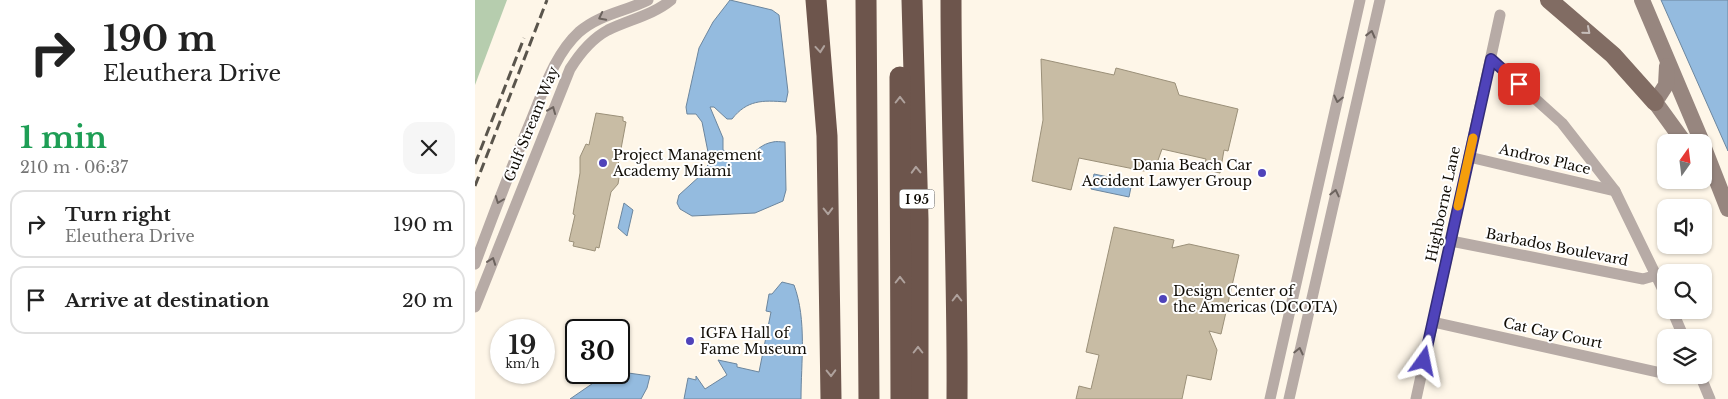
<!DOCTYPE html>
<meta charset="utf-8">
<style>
body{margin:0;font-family:"Libre Baskerville",serif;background:#f6f6f6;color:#222;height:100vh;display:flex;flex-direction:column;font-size:19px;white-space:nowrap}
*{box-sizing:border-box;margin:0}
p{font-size:16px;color:#767676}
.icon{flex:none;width:28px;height:28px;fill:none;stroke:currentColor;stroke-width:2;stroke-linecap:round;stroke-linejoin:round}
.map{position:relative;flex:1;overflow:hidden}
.side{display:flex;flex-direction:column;background:#fff;width:475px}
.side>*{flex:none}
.top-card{background:#fff;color:#222;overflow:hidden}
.needle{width:32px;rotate:14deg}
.buttons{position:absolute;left:1182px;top:134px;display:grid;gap:10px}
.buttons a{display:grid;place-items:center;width:55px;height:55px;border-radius:10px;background:#fff;box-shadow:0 1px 4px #0004;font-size:25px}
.speed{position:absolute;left:15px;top:319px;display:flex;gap:10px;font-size:25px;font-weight:700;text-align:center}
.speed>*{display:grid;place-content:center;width:65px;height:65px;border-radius:50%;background:#fff;box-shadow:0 1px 4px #0004;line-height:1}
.speed small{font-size:12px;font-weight:400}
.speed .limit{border:2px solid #111;border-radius:8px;background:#fff;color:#111}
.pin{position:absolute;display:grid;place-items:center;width:42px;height:42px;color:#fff;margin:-21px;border-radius:10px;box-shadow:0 2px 8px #0006}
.me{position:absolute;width:55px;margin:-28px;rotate:12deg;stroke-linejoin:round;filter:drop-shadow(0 0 4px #0008)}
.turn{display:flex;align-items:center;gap:18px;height:105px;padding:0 20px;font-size:22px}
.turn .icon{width:65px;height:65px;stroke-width:2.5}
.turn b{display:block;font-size:35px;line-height:42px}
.round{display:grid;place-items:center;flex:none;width:52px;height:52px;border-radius:15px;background:#f6f6f6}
.head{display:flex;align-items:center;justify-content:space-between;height:85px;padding:0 20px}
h1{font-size:30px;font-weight:800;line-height:38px;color:#1e9e55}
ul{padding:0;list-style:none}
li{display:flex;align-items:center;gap:15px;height:68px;margin:0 10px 8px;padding:0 10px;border:2px solid #e0e0e0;border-radius:15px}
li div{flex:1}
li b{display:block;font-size:19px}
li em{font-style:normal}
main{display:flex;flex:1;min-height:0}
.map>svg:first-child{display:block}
.green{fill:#b6cdae}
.water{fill:#94bbdf;stroke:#6c869e}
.building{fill:#c8bca4;stroke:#9b9079}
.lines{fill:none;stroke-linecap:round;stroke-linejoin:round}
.street{stroke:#b7aba6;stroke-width:11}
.secondary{stroke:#97867f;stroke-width:16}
.primary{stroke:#816c63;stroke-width:18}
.highway{stroke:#6d554c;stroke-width:21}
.rail{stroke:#5a554c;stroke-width:3;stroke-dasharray:10 5;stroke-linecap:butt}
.oneway{stroke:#6c635e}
.oneway2{stroke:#c6bdb9}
.oneway3{stroke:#afa29d}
.route-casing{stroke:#332c79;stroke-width:12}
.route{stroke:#4f43ba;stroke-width:9}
.slow{stroke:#f59e0b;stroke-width:9}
.poi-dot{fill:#4f43ba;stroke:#fff;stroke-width:2}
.labels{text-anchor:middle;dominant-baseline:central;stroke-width:4;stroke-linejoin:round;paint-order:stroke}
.shield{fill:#fff;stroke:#585550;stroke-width:1}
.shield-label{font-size:12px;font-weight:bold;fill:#100c05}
.street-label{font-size:14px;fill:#100c05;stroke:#fff}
.poi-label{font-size:14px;fill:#100c05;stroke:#fff;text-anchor:start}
</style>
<main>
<section class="side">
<div class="top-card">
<div class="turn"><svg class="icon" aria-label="right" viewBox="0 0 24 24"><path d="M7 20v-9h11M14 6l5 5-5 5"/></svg><div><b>190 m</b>Eleuthera Drive</div></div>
</div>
<div class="head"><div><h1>1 min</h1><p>210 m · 06:37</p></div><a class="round"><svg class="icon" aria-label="close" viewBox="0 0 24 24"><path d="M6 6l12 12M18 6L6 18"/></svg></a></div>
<ul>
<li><svg class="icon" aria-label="right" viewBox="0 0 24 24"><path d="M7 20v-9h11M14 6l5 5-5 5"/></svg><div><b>Turn right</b><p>Eleuthera Drive</p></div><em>190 m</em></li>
<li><svg class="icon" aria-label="arrive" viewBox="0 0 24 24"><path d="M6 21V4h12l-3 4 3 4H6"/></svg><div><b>Arrive at destination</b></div><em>20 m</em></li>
</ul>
</section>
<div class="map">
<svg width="1253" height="399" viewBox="0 0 1253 399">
<rect width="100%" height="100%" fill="#fef6e8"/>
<path class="green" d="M 0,0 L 32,0 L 0,85 Z"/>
<g class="water">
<path d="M 255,0 L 297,10 L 304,15 L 313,92 L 311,102 C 287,100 272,100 257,119 L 252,119 L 239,107 L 235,107 L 248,138 L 248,150 C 280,168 275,146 298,142 C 301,141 306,142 310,142 L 311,190 L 308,201 L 280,213 L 217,216 L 205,209 L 202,203 L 204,195 L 226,175 L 235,162 L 227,122 L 221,114 L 212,114 L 211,107 L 224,48 L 238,22 Z"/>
<path d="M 1186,0 L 1253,0 L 1253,151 Z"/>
<path d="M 619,174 L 657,182 L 654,197 L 616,189 Z"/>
<path d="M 149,203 L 158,210 L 152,236 L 143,228 Z"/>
<path d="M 307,282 L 319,285 C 332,320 326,362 326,399 L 209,399 L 213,378 L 221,380 L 221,376 L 230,389 L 252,375 L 243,360 L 262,364 L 262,367 L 284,372 L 296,312 L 291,311 L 294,294 L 297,294 Z"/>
<path d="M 146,372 L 175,376 L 172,388 L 166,399 L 95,399 L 127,377 Z"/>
</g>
<g class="building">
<path d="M 566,59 L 639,75 L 641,68 L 700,83 L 704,95 L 763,109 L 753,151 L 749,150 L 745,173 L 729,169 L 731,159 L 687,149 L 682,163 L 669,171 L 604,158 L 596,190 L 557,181 L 568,120 Z"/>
<path d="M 121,113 L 148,117 L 148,121 L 151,122 L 143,165 L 144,178 L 143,184 L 136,192 L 124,248 L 121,247 L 120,251 L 98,246 L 99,242 L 94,241 L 100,215 L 98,214 L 105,173 L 105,157 L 111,144 L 114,145 Z"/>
<path d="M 639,227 L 699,240 L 697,248 L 714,244 L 764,255 L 746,334 L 734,331 L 742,350 L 736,380 L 712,375 L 707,399 L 601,399 L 604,386 L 616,389 L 624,355 L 611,352 Z"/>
</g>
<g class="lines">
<g class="street">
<path d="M 1016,59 L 1087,123 L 1140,191 L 1191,296"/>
<path d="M 994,157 L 1140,191"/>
<path d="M 976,241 L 1168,279 L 1182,275"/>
<path d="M 0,264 C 18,215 37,166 57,118 C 69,89 80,54 104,32 C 125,14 149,12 173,0"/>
<path d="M 0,307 L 95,69 C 105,53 116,39 133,30 C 153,20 178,15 196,0"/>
<path d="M 1197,310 L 1209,338"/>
<path d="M 958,322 L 1191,374"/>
<path d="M 1197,375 L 1209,378 L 1215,375"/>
<path d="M 1225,375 L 1235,399"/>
<path d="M 795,399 L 885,0"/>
<path d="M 814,399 L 905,0"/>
<path d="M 941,399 L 1025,15"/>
</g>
<g class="secondary">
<path d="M 1167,0 L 1227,142"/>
<path d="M 1192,66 L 1191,85 L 1180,102 L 1209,142"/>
<path d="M 1229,148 L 1253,209"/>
</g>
<path class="primary" d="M 1074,0 L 1138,55 L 1180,102"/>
<g class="highway">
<path d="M 341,0 L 352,136 L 356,399"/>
<path d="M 391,0 L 394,399"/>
<path d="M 437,0 L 443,219 L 443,399"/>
<path d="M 476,0 C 476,133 483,266 482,399"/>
<path d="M 425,77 L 426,399"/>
</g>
<g class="rail">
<path d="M 0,164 L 49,38"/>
<path d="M 0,186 L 72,0"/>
</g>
</g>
<defs><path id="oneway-chevron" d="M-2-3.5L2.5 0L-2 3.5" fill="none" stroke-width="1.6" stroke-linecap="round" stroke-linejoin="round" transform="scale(1.25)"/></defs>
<g class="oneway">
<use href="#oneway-chevron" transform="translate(127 17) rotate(153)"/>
<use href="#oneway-chevron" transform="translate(896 34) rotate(-76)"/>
<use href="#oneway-chevron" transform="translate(863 99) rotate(103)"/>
<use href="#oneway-chevron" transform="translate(77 110) rotate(-68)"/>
<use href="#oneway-chevron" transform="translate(860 193) rotate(-77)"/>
<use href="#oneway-chevron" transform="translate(24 200) rotate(111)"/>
<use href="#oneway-chevron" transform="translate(17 261) rotate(-70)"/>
<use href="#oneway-chevron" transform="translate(824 351) rotate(-77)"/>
</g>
<use class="oneway2" href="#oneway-chevron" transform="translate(1112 31) rotate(41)"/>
<g class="oneway3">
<use href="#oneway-chevron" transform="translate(345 49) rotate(85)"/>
<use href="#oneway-chevron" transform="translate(425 100) rotate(-90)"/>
<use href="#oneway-chevron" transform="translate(441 170) rotate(-92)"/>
<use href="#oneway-chevron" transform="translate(353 211) rotate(89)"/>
<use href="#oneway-chevron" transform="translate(425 280) rotate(-90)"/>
<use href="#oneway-chevron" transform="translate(482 298) rotate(-90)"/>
<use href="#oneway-chevron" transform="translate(443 350) rotate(-90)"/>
<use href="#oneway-chevron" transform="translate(356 373) rotate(89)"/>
</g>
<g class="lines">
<g class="route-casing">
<path id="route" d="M 949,361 L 1016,59 L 1044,84"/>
</g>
<use href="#route" class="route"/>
<path class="slow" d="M 983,206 L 998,138"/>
</g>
<g class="poi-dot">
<circle cx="128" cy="163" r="5"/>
<circle cx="787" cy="173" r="5"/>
<circle cx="688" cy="299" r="5"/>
<circle cx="215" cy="341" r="5"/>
</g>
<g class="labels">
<rect class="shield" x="424.5" y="189.5" width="35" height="19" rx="4"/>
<g class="shield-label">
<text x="442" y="199">I 95</text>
</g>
<g class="street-label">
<text transform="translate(56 124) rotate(-68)">Gulf Stream Way</text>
<text transform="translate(1070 159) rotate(13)">Andros Place</text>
<text transform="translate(968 204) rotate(-78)">Highborne Lane</text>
<text transform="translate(1082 247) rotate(11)">Barbados Boulevard</text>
<text transform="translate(1078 333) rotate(12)">Cat Cay Court</text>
</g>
<g class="poi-label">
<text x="138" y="155">Project Management<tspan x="138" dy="16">Academy Miami</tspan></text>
<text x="777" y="165" text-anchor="end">Dania Beach Car<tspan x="777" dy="16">Accident Lawyer Group</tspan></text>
<text x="698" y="291">Design Center of<tspan x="698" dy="16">the Americas (DCOTA)</tspan></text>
<text x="225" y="333">IGFA Hall of<tspan x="225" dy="16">Fame Museum</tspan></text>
</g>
</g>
</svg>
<div class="buttons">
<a><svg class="needle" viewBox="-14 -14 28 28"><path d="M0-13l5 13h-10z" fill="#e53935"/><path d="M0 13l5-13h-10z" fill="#767676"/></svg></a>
<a><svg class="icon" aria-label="sound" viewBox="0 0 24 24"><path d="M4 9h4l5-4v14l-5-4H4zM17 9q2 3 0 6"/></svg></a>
<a><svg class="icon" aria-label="search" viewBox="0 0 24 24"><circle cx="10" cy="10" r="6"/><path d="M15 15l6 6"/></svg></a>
<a><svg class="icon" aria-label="layers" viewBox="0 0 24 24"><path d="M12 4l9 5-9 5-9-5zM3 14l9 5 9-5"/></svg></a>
</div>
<div class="speed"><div>19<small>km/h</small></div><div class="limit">30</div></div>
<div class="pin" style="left:1044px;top:84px;background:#d93025"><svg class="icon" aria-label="arrive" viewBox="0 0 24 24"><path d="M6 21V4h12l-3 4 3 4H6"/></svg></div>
<svg class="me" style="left:949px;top:361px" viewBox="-20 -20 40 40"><path d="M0-17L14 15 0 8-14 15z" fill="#4f43ba" stroke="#fff" stroke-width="4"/></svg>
</div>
</main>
